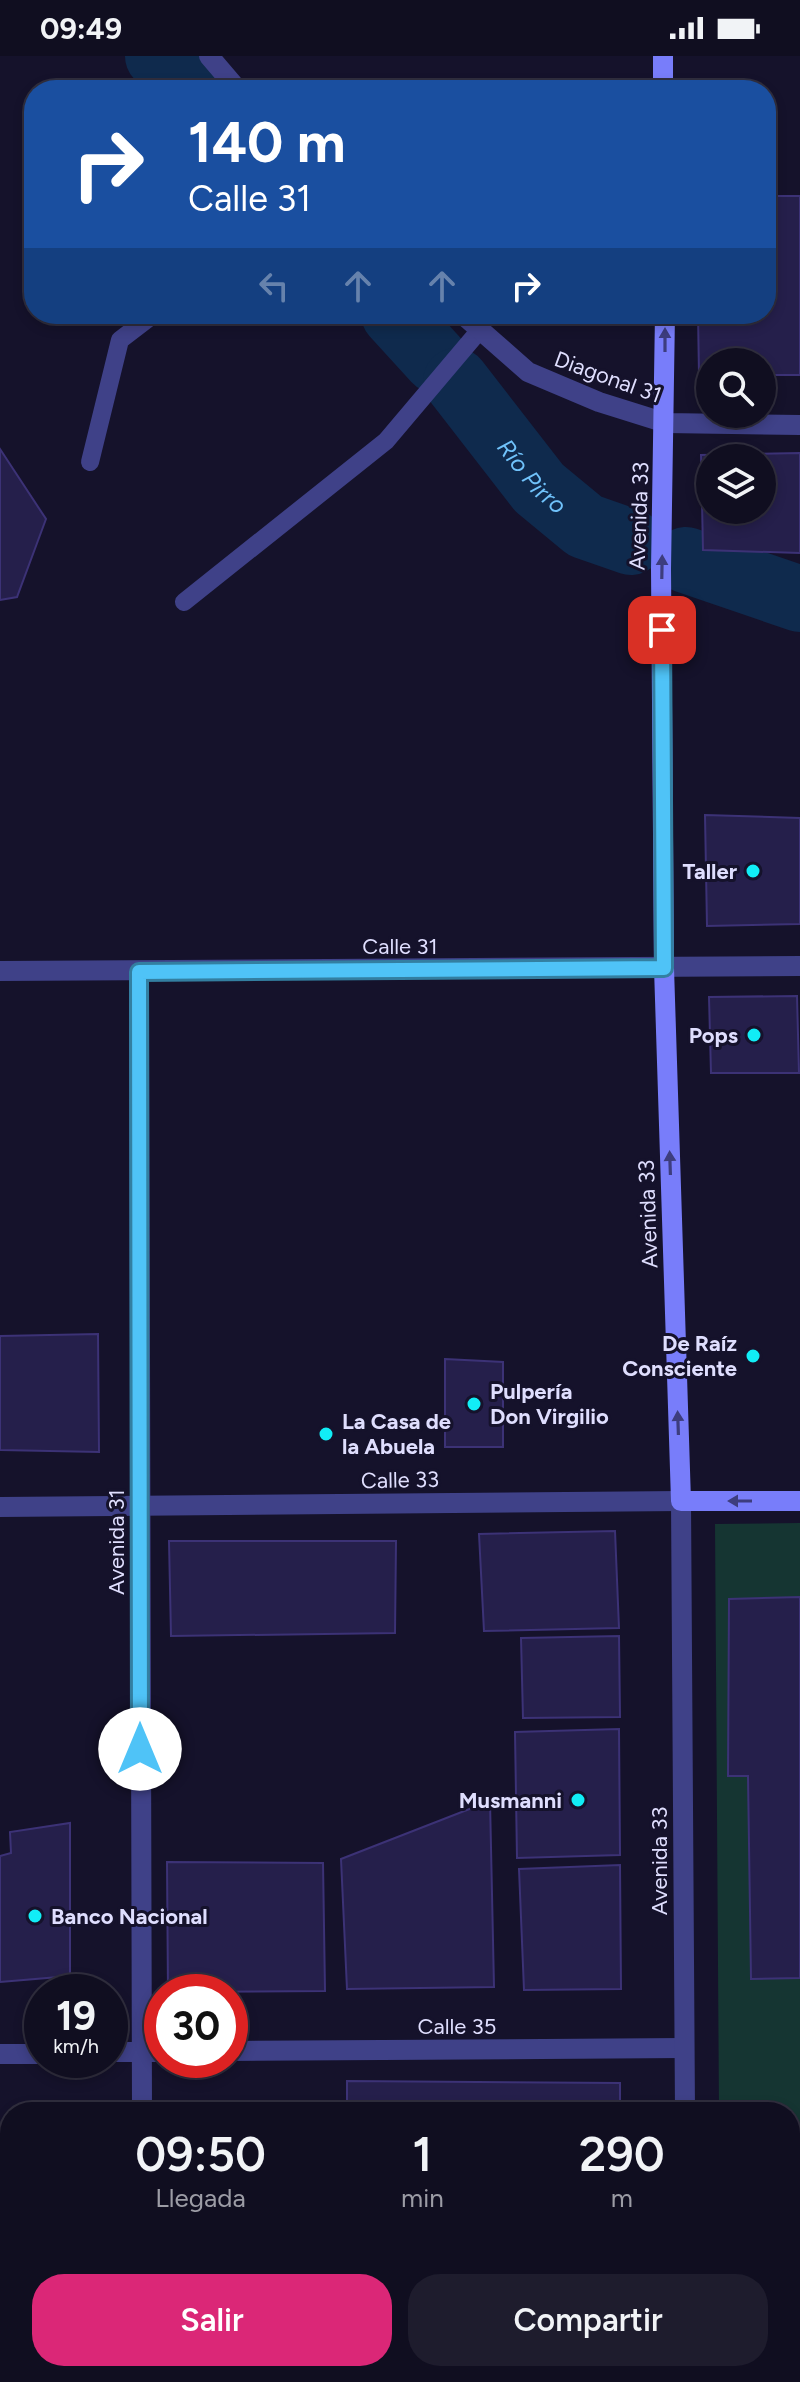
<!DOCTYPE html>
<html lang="es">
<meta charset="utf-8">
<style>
body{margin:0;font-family:Figtree,sans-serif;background:#1e1c2d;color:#f1f3f6;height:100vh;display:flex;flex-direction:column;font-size:30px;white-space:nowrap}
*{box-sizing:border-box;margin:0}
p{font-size:26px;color:#9c9ca5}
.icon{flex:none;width:44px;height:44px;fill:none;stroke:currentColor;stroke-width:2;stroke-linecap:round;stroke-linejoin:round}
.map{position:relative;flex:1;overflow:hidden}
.drawer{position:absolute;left:0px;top:2046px;width:800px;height:280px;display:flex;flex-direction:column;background:#100e20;border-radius:32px 32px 0 0;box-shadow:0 4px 12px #0003,0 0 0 2px #302e3e}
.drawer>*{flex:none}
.hud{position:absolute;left:24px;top:24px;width:752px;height:244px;border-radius:32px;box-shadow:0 4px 12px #0003,0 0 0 2px #302e3e;background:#1a4fa0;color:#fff;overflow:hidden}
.buttons{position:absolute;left:696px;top:292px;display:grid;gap:16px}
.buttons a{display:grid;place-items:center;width:80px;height:80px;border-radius:50%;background:#100e20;box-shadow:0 4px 12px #0003,0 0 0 2px #302e3e;font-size:40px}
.speed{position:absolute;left:24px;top:1918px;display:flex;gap:16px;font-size:40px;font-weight:700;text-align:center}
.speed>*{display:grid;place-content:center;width:104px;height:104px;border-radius:50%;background:#100e20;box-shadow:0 4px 12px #0003,0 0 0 2px #302e3e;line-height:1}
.speed small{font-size:20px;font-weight:400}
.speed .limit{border:12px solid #d22;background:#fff;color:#111}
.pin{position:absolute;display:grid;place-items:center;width:68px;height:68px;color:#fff;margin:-34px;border-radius:16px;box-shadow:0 4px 12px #0006}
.me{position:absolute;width:88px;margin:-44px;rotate:0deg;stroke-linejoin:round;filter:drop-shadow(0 0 6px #0008)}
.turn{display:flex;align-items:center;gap:28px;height:168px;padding:0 32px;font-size:36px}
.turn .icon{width:104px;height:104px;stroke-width:2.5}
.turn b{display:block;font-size:56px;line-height:68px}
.lanes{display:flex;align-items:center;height:76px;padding:0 32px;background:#0003;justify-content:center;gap:40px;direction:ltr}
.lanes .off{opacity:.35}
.eta{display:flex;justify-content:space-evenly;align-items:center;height:136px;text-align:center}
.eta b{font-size:48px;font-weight:600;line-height:56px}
.primary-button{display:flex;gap:16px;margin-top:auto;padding:16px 32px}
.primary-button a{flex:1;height:92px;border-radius:32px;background:#db2777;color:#fff;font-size:32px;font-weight:600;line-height:92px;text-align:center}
.primary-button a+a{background:#1e1c2d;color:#f1f3f6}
.status{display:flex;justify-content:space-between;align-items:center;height:56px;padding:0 40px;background:#100e20;direction:ltr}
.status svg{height:22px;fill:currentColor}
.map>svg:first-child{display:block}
.green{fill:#153532}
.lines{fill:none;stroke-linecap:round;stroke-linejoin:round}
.river{stroke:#0f2a4d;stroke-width:66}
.building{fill:#251f4b;stroke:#3c3276;stroke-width:2;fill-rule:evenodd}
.service{stroke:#3f4188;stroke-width:18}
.minor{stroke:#3f4188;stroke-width:20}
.tertiary{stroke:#3f4188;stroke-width:20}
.secondary{stroke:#787dfa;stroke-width:20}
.oneway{fill:#3d3d7e}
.route-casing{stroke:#337fa1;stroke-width:20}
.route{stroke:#4fc3f7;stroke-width:14}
.poi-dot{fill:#11edf6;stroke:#15122b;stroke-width:3}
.labels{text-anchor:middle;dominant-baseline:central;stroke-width:6;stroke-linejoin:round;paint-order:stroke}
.street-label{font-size:22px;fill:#dfdefe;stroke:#15122b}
.poi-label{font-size:22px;font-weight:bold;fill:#dfdefe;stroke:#15122b;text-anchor:end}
.water-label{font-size:24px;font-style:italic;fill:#70c2fa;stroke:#15122b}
</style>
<div class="status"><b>09:49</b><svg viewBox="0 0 49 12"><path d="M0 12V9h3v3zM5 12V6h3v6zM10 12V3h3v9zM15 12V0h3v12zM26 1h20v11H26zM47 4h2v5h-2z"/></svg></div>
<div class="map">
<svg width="800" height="2326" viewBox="0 0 800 2326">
<rect width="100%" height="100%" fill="#15122b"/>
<path class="green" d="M 800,1467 L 800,2326 L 718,2326 L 718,2316 L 790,2316 L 790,2056 L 719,2056 L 715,1468 Z"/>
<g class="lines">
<g class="river">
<path d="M 158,0 L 190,34"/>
<path d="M 394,258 L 436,304"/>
<path id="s1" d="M 456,325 L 539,432 L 585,470 L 631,486"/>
<path d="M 686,504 L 800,543"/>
</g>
</g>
<g class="building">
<path d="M 766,140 L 800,140 L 800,319 L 762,319 L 762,306 L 710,306 L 710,319 L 699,319 L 698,258 L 766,258 Z"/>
<path d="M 0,393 L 46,463 L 17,541 L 0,544 Z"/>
<path d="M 800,397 L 800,497 L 703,494 L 701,399 ZM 710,402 L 762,402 L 762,454 L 710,454 Z"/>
<path d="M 705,759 L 800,762 L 800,868 L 707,870 Z"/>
<path d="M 797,940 L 799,1017 L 711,1017 L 709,941 Z"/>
<path d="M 98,1278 L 99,1396 L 0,1394 L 0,1280 Z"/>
<path d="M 445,1303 L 503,1306 L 503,1391 L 445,1391 Z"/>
<path d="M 615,1475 L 619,1572 L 484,1575 L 479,1478 Z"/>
<path d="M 169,1485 L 396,1485 L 395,1577 L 171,1580 Z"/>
<path d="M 800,1541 L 800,1922 L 751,1923 L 748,1720 L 728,1720 L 729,1543 Z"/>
<path d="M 619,1580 L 620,1661 L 523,1662 L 521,1582 Z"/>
<path d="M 619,1673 L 620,1799 L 517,1802 L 515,1676 Z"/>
<path d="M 490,1745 L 494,1931 L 347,1933 L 341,1803 Z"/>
<path d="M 70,1767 L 70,1920 L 0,1926 L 0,1800 L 11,1797 L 10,1776 Z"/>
<path d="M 167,1806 L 323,1807 L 325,1935 L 168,1936 Z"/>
<path d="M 620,1809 L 621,1933 L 524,1934 L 519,1813 Z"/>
<path d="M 347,2025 L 620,2027 L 620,2056 L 347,2056 Z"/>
</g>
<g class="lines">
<g class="service">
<path d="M 90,406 L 120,284 L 154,258"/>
<path d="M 184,546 L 386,385 L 479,275"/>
</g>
<g class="minor">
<path d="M 209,0 L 238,34"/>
<path d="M 462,258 L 528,316 L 599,346 L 666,367 L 800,369"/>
<path d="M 0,915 L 800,910"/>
<path d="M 139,916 L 142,2056"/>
<path d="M 0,1451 L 681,1445"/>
<path d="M 230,1995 L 684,1992"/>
<path d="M 110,1996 L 162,1996"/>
<path d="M 0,1998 L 42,1998"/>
<path d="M 146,2316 L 146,2326"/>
</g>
<g class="tertiary">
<path d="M 681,1445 L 685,2056"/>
<path d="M 687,2316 L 687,2326"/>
</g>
<g class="secondary">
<path d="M 663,0 L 663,34"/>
<path d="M 665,258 L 661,513 L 664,912 L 681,1445 L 800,1445"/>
</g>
</g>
<defs><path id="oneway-solid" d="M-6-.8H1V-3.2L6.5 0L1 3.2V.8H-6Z" transform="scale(2)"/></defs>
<g class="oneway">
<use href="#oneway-solid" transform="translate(665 284) rotate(-90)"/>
<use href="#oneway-solid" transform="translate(662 511) rotate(-89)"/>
<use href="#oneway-solid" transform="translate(670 1107) rotate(-92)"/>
<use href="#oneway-solid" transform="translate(678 1367) rotate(-92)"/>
<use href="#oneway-solid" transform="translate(740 1445) rotate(180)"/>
</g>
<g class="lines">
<g class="route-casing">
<path id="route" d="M 140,1693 L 139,916 L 664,912 L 662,574"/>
</g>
<use href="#route" class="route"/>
</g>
<g class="poi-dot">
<circle cx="753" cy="815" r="8"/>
<circle cx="754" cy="979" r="8"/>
<circle cx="753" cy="1300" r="8"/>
<circle cx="474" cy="1348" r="8"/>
<circle cx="326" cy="1378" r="8"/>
<circle cx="578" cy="1744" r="8"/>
<circle cx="35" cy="1860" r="8"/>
</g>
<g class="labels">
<g class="street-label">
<text transform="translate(608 321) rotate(20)">Diagonal 31</text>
<text transform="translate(639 460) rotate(-88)">Avenida 33</text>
<text x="400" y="890">Calle 31</text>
<text transform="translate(648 1158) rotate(-92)">Avenida 33</text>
<text transform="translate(400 1424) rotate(-1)">Calle 33</text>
<text transform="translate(116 1486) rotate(-90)">Avenida 31</text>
<text transform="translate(659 1805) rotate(-90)">Avenida 33</text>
<text x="457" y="1970">Calle 35</text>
</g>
<g class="poi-label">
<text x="737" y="815">Taller</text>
<text x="738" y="979">Pops</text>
<text x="737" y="1287">De Raíz<tspan x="737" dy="25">Consciente</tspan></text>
<text x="490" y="1335" text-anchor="start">Pulpería<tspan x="490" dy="25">Don Virgilio</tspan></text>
<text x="342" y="1365" text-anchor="start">La Casa de<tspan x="342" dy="25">la Abuela</tspan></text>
<text x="562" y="1744">Musmanni</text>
<text x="51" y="1860" text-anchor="start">Banco Nacional</text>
</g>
<g class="water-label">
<text stroke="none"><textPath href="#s1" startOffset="122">Río Pirro</textPath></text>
</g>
</g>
</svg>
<div class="buttons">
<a><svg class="icon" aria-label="search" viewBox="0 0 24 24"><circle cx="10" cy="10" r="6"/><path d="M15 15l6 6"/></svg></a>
<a><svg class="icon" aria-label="layers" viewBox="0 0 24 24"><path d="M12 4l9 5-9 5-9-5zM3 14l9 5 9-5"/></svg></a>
</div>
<div class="speed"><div>19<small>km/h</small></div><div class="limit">30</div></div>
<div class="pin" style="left:662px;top:574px;background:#d93025"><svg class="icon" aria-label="arrive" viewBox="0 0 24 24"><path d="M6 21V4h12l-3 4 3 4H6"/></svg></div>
<svg class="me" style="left:140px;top:1693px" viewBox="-20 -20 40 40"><circle r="19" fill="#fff"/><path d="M0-13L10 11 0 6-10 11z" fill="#4fc3f7"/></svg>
<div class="hud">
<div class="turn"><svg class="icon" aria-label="right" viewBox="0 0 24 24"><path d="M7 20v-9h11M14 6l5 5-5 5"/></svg><div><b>140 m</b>Calle 31</div></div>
<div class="lanes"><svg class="icon off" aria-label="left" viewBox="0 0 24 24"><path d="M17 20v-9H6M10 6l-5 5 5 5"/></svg><svg class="icon off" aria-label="ahead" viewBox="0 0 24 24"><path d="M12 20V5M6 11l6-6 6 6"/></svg><svg class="icon off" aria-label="ahead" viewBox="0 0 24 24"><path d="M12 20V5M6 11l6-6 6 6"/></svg><svg class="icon" aria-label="right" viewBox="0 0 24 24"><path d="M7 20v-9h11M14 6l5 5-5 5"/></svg></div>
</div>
<section class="drawer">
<div class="eta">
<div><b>09:50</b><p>Llegada</p></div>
<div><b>1</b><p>min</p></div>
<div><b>290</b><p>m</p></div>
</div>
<div class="primary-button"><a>Salir</a><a>Compartir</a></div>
</section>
</div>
